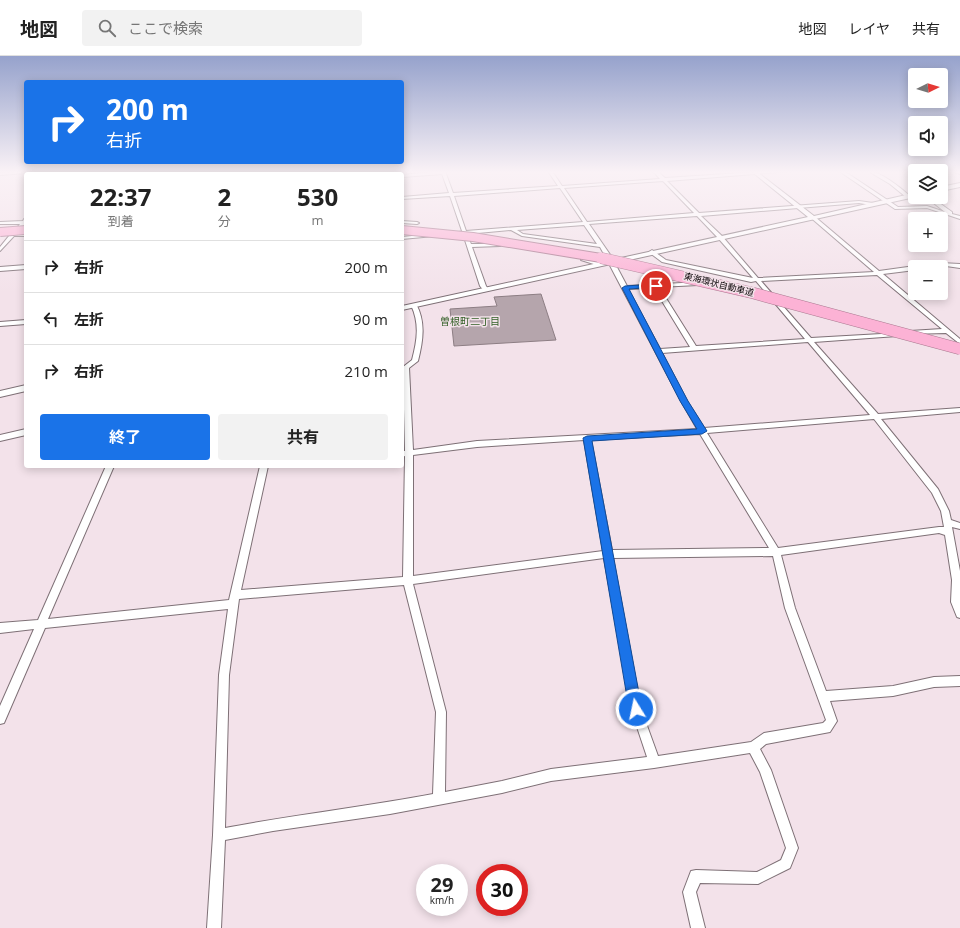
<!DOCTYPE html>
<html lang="ja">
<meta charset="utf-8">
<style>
body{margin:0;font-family:"Open Sans","Noto Sans JP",sans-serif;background:#f2f2f2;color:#222;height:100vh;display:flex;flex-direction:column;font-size:15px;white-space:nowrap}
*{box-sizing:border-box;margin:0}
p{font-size:13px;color:#767676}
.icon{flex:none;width:22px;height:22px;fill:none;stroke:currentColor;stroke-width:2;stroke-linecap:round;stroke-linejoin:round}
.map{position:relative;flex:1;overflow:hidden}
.details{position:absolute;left:24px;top:116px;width:380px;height:296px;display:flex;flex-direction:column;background:#fff;border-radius:4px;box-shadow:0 2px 10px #0003}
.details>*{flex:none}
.guide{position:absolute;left:24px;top:24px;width:380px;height:84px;border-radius:4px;box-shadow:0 2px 10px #0003;background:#1a73e8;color:#fff;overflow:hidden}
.needle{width:26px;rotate:85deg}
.buttons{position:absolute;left:908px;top:12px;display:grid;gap:8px}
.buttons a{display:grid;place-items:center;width:40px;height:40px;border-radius:4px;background:#fff;box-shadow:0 2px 10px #0003;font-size:20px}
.speed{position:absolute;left:416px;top:808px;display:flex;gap:8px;font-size:20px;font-weight:700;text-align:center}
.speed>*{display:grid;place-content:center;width:52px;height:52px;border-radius:50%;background:#fff;box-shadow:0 2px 10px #0003;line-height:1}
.speed small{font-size:10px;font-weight:400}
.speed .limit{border:6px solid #d22;background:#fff;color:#111}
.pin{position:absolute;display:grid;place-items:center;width:34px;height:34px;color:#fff;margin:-17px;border:2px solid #fff;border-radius:50%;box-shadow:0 1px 4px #0007}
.me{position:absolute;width:44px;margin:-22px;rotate:350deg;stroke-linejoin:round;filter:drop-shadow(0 0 3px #0008)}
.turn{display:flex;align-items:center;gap:14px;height:84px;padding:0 16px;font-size:18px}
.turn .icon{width:52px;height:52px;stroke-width:2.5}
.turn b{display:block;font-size:28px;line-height:34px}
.eta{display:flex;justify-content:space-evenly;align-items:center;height:68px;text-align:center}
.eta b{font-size:24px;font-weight:700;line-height:28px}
.button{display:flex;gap:8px;margin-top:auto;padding:8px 16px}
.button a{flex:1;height:46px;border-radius:4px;background:#1a73e8;color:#fff;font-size:16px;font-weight:700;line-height:46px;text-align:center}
.button a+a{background:#f2f2f2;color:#222}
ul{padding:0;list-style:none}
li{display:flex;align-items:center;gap:12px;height:52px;padding:0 16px;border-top:1px solid #e0e0e0}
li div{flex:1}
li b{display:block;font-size:15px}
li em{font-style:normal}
header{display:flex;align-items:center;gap:24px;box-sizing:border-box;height:56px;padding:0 20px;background:#fff;border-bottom:1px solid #e0e0e0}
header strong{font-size:19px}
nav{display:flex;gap:22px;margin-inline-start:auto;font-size:14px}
.search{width:280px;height:36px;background:#f2f2f2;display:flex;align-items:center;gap:10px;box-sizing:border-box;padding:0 14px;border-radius:4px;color:#767676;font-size:15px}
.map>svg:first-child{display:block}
.building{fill:#b5a5ac;stroke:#8d7e84}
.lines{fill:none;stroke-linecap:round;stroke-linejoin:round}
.minor-casing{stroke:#7e7076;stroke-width:2}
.tertiary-casing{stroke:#7e7076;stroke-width:2}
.minor{fill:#fff;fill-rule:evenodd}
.tertiary{fill:#fff;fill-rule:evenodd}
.motorway-bridge-far1-casing{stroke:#a9788f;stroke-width:10;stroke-linecap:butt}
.motorway-bridge-casing{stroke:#a9788f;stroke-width:12;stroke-linecap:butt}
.motorway-bridge-far1{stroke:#fcb2d5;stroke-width:8}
.motorway-bridge{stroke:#fcb2d5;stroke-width:11}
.route{fill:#1a73e8;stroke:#114b97}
.labels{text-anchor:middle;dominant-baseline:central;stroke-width:3;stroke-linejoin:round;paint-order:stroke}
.far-street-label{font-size:9px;fill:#100b0d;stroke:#f3e2ea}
.far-neighbourhood-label{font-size:10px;fill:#336027;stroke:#f3e2ea}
</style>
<header>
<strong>地図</strong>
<div class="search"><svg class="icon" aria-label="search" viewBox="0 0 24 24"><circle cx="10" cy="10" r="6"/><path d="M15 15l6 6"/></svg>ここで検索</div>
<nav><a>地図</a><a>レイヤ</a><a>共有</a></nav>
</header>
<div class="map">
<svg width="960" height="872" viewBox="0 0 960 872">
<rect width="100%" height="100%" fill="#f3e2ea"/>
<path class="building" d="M 541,238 L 556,284 L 454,290 L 450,253 L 497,250 L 494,241 Z"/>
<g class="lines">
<g class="minor-casing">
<g id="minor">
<path d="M 29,115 L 54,115 L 0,119 L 0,117 Z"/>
<path d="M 65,115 L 69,115 L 66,118 L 62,118 Z"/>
<path d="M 302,115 L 306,115 L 305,118 L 301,118 Z"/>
<rect x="369" y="115" width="4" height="3"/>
<path d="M 441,115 L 445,115 L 453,137 L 558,130 L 548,115 L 552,115 L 562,130 L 660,123 L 653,115 L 657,115 L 665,122 L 770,115 L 791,115 L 667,125 L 699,157 L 859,145 L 873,147 L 873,149 L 871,149 L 859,147 L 701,160 L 722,180 L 758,222 L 874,216 L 810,161 L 814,160 L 879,215 L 915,210 L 917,211 L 915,211 L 915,214 L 883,218 L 960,283 L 960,288 L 946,277 L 908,278 L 907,277 L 910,275 L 942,273 L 877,219 L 761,225 L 811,282 L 899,277 L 899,279 L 897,280 L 814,286 L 878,358 L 960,352 L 960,356 L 881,363 L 938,433 L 949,455 L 951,464 L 960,467 L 960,473 L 952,471 L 960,515 L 960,562 L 957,561 L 951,546 L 952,524 L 945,479 L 939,477 L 781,499 L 795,552 L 826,635 L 893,630 L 934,621 L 960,620 L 960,630 L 934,631 L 893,640 L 830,645 L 837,665 L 830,676 L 766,688 L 760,693 L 771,714 L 798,792 L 790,812 L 758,828 L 700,827 L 696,836 L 705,872 L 691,872 L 683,836 L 691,815 L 696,814 L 757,816 L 781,804 L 786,792 L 760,716 L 750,697 L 654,712 L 551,725 L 502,737 L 390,758 L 273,775 L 225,784 L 221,872 L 207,872 L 213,779 L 219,619 L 228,553 L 45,572 L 4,667 L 0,668 L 0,650 L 34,573 L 0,577 L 0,567 L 38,564 L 106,410 L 114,410 L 48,563 L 229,544 L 260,410 L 268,410 L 241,534 L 403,521 L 405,400 L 402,401 L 402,395 L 405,395 L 403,311 L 412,304 C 417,285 420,268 411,249 L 412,248 L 416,248 C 426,266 423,285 418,305 L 409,312 L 413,394 L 477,385 L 697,373 L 681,345 L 605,200 L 600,191 L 522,180 L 511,174 L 467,178 L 471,188 L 500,188 L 502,189 L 500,190 L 472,191 L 486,230 L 489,234 L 484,235 L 480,230 L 463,178 L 457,177 L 462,175 L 450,140 L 402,143 L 402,141 L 449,137 L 442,118 L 402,121 L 402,119 ZM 663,125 L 694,157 L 587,166 L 564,132 ZM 560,132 L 583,166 L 466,175 L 454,140 ZM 697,160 L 718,182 L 753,222 L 666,204 L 652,194 L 649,196 L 650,197 L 662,206 L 751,226 L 756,225 L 805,283 L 696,290 L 659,231 L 698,229 L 700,228 L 700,226 L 627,230 L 611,200 L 589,168 ZM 584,169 L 597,188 L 523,178 L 517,174 ZM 654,232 L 690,291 L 660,293 L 628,233 ZM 808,286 L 870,359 L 704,372 L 687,345 L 662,297 ZM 874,363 L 932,437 L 941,455 L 944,471 L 939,471 L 778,492 L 707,377 ZM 700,378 L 769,492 L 612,494 L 591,384 ZM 584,384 L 603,495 L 413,520 L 413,399 L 477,391 ZM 773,500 L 785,552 L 826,664 L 823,667 L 764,677 L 751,686 L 658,700 L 641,653 L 613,502 ZM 604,502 L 631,653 L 647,701 L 551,713 L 502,725 L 445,736 L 446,656 L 413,528 ZM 404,529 L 436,656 L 433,738 C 364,751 294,759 225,772 L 229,619 L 239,543 Z"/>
<path d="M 839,115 L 844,115 L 898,151 L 927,150 L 945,156 L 926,141 L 931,141 L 952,156 L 952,158 L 960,160 L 960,163 L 927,152 L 895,153 Z"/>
<path d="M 868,115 C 880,115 901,132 910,140 L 906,141 L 890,128 Z"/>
<path d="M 954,115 L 960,115 L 960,118 L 955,116 Z"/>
<path d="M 24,163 L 26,163 L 26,167 L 17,178 L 26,178 L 26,180 L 14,180 L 0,195 L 0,191 L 9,180 L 9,178 L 12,178 L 20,168 L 0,168 L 0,166 L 23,165 Z"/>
<path d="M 402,165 L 417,166 L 419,167 L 417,168 L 402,167 Z"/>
<path d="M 432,178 L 434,179 L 434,180 L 402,183 L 402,181 Z"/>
<path d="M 583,201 L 602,207 L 603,208 L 600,210 L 581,204 L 581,202 Z"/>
<path d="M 941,207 L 960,208 L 960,212 L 946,210 L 919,211 L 922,209 Z"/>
<path d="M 26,209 L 26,213 L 0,215 L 0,211 Z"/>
<path d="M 26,264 L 26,268 L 0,270 L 0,266 Z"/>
<path d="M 26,373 L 26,379 L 0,385 L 0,379 Z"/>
</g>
</g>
<g class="tertiary-casing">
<g id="tertiary">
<path d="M 751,115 L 756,115 L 814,160 L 915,137 L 915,141 L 402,254 L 402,250 L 808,161 Z"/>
<path d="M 960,127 L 960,131 L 941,135 L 941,131 Z"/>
<path d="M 26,329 L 26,335 L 0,341 L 0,335 Z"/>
</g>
</g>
<use href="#minor" class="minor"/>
<use href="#tertiary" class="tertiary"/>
<g class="motorway-bridge-far1-casing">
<g id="motorway-bridge-far1">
<path d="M 402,174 L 473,181 L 607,203"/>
<path d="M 0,176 L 26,174"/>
</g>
</g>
<g class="motorway-bridge-casing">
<path id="motorway-bridge" d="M 601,202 L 753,237 L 960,293"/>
</g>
<use href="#motorway-bridge-far1" class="motorway-bridge-far1"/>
<use href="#motorway-bridge" class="motorway-bridge"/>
</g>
<linearGradient id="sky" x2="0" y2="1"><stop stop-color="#96a2cc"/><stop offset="0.49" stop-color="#faf2f6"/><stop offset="1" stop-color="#faf2f6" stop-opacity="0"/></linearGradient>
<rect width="960" height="237" fill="url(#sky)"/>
<path class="route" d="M 656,228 L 658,229 L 658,231 L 629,233 L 688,345 L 707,375 L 702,378 L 592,385 L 642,653 L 640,657 L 636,659 L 631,657 L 629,653 L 583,382 L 587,380 L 697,373 L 680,345 L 622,232 L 625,230 Z"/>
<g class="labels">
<g class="far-street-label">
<text transform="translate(719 228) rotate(14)">東海環状自動車道</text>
</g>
<g class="far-neighbourhood-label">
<text x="470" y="265">曽根町二丁目</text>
</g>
</g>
</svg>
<div class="buttons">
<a><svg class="needle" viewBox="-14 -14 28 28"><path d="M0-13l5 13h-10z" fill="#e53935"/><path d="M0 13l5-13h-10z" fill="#767676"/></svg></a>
<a><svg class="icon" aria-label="sound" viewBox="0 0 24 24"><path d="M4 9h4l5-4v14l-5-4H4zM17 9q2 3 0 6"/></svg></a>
<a><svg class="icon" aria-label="layers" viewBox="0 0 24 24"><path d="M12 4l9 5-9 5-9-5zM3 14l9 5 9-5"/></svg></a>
<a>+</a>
<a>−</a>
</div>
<div class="speed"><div>29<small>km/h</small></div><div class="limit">30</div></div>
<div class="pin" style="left:656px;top:230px;background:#d93025"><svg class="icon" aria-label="arrive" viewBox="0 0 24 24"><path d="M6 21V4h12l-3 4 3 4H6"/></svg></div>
<svg class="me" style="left:636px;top:653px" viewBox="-20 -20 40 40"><circle r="17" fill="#1a73e8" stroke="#fff" stroke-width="3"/><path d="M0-11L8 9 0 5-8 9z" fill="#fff"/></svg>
<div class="guide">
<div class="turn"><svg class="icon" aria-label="right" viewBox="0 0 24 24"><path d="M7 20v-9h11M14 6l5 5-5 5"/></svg><div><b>200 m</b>右折</div></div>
</div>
<section class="details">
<div class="eta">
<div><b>22:37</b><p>到着</p></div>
<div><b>2</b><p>分</p></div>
<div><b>530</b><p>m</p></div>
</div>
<ul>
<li><svg class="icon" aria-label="right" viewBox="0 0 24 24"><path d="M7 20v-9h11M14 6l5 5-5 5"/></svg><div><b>右折</b></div><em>200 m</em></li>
<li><svg class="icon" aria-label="left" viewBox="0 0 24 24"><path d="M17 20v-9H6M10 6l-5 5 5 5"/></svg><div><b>左折</b></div><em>90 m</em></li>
<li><svg class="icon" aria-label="right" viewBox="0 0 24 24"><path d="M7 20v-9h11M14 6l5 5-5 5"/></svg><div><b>右折</b></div><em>210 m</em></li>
</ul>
<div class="button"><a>終了</a><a>共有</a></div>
</section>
</div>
